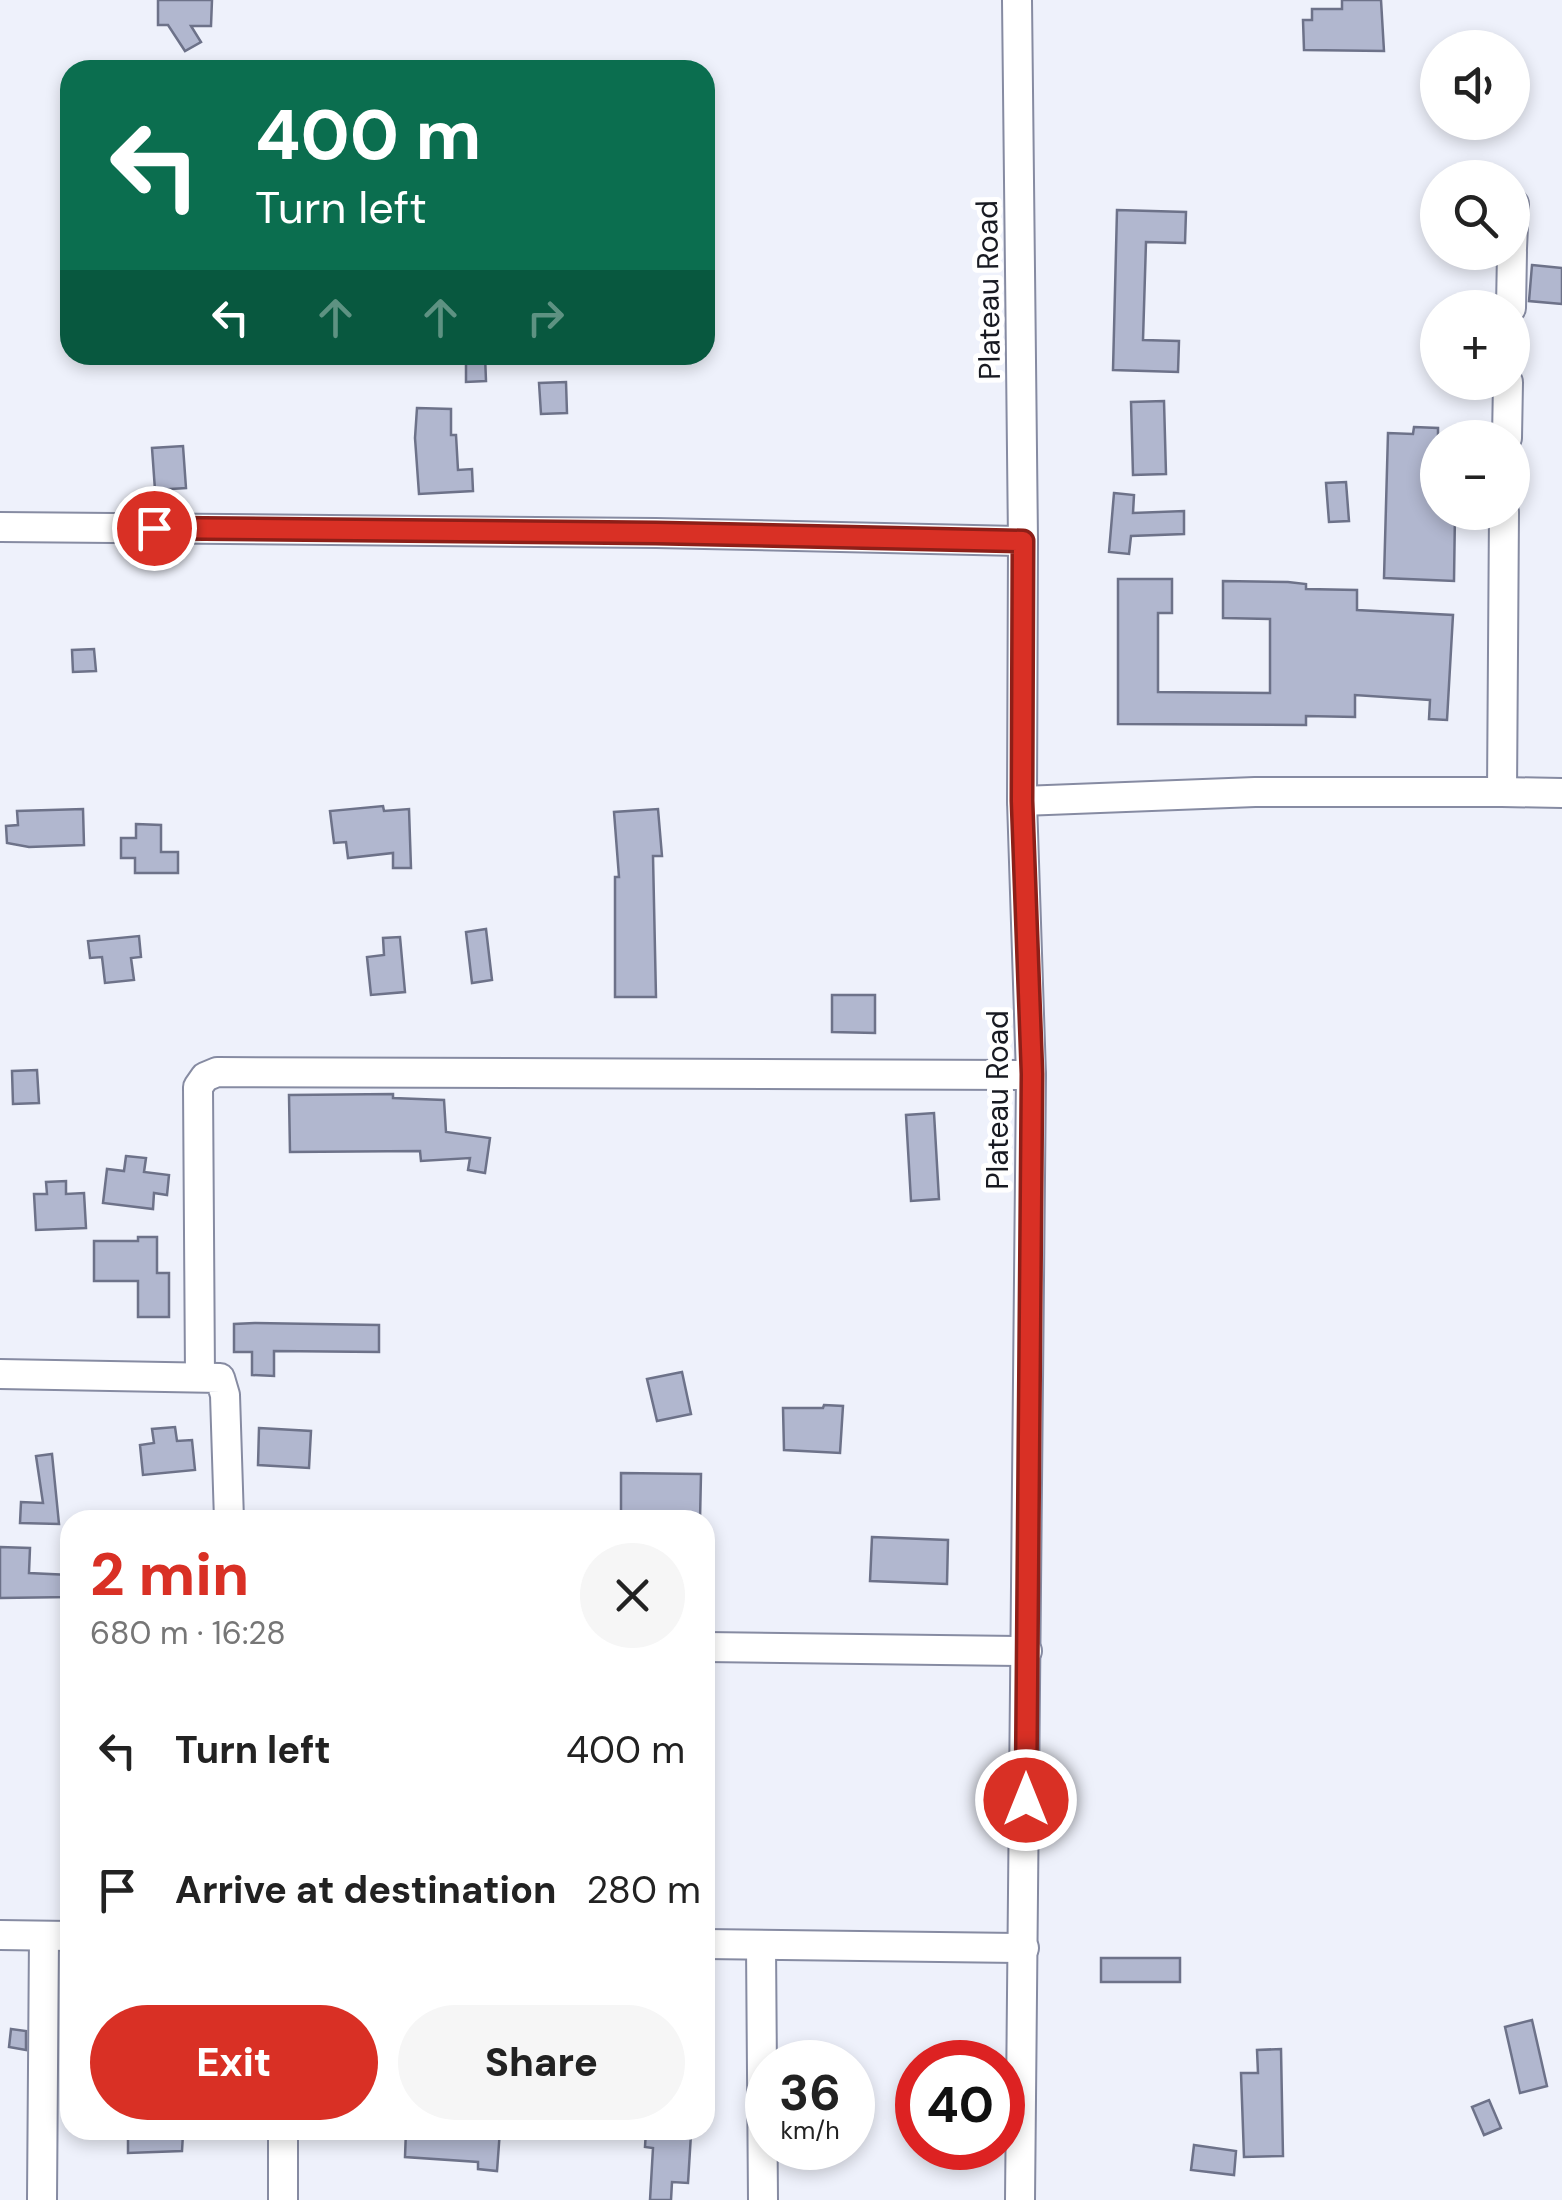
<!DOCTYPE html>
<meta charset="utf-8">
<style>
body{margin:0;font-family:"DM Sans",sans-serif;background:#f6f6f6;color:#222;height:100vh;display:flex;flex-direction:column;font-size:38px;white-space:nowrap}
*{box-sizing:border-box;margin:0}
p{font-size:32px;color:#767676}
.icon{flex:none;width:55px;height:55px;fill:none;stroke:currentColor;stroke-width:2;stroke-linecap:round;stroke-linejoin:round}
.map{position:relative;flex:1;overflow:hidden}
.details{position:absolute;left:60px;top:1510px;width:655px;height:630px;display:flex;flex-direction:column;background:#fff;border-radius:30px;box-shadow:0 5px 15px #0003}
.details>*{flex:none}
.guide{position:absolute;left:60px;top:60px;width:655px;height:305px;border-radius:30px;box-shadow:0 5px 15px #0003;background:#0b6e4f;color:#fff;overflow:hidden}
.tools{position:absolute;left:1420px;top:30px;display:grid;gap:20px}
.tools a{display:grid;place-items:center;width:110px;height:110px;border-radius:50%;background:#fff;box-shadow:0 5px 15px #0003;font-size:50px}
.speed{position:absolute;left:745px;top:2040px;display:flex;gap:20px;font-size:50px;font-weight:700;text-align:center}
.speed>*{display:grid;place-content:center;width:130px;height:130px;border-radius:50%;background:#fff;box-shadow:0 5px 15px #0003;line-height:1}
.speed small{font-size:25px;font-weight:400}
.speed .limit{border:15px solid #d22;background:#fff;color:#111}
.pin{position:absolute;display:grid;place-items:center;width:85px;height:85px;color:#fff;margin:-42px;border:5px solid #fff;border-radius:50%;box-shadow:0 2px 10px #0007}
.me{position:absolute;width:110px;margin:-55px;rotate:0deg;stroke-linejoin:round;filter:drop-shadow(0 0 8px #0008)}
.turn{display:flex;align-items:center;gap:35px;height:210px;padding:0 30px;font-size:45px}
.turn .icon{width:130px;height:130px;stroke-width:2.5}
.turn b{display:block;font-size:70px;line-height:85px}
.lanes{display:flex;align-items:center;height:95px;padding:0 30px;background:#0003;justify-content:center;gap:50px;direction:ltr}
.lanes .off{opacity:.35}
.round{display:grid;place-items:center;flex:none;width:105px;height:105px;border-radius:52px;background:#f6f6f6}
.head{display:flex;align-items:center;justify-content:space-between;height:170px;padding:0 30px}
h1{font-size:60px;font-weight:800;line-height:75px;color:#d93025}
.cta{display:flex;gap:20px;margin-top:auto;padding:20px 30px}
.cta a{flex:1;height:115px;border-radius:60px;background:#d93025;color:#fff;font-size:40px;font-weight:800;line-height:115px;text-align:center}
.cta a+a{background:#f6f6f6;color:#222}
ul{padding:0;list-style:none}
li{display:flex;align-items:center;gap:30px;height:140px;padding:0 30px}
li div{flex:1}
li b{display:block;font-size:38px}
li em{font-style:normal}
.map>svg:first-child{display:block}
.building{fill:#b1b7cf;stroke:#6d7289;stroke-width:2.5}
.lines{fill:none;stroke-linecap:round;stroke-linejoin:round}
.minor-casing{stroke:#868ba2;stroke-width:32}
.minor{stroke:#fff;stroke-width:28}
.route-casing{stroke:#8d1f18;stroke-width:25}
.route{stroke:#d93025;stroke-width:18}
.labels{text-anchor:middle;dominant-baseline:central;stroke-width:10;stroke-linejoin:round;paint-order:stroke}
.street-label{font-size:30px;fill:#181a22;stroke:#fff}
</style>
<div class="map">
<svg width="1562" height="2200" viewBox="0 0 1562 2200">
<rect width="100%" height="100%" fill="#eef1fb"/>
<g class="building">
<path d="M 158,0 L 212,0 L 211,26 L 191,26 L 201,42 L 185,51 L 168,25 L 158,25 Z"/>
<path d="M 1342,0 L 1381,0 L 1384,51 L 1304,50 L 1303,20 L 1312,20 L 1312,9 L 1342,9 Z"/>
<path d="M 1117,210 L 1186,212 L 1185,243 L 1146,242 L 1143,340 L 1179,341 L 1178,372 L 1113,370 Z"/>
<path d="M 1532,265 L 1562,268 L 1562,304 L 1529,301 Z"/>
<path d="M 466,355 L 485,355 L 486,381 L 466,382 Z"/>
<path d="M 566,382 L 567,413 L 541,414 L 539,383 Z"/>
<path d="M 1164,401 L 1166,474 L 1133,475 L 1131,402 Z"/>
<path d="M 417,408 L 451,409 L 451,435 L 456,435 L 458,470 L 472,469 L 473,491 L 419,494 L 415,438 Z"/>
<path d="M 1414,427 L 1438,428 L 1438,512 L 1455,512 L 1454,581 L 1384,578 L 1388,433 L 1413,434 Z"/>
<path d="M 183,446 L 186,488 L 155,490 L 152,448 Z"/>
<path d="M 1346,482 L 1349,521 L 1329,522 L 1326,483 Z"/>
<path d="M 1114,493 L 1134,495 L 1133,513 L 1184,511 L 1184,534 L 1131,536 L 1129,554 L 1109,552 Z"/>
<path d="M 1118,579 L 1172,579 L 1172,613 L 1158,613 L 1158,692 L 1270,693 L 1270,619 L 1223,618 L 1223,581 L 1288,582 L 1306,584 L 1306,589 L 1357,590 L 1357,610 L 1453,615 L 1447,720 L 1429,719 L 1430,700 L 1355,695 L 1355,717 L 1306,716 L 1306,725 L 1118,724 Z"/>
<path d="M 94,649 L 96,671 L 73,672 L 72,650 Z"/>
<path d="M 383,806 L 384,811 L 409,809 L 411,868 L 393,868 L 393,853 L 348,858 L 346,842 L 334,843 L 330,811 Z"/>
<path d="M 83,809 L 84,845 L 29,847 L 7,843 L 6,826 L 18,825 L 17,811 Z"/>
<path d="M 658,809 L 662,856 L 653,856 L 656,997 L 615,997 L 615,877 L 619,877 L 614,812 Z"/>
<path d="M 136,824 L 161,825 L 161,852 L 178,852 L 178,873 L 135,873 L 135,858 L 121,858 L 121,838 L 136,838 Z"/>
<path d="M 486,929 L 492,980 L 472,983 L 466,932 Z"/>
<path d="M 139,936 L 141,957 L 131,958 L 134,980 L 105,983 L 102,957 L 90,958 L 88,941 Z"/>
<path d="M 400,937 L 405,992 L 371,995 L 367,957 L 384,955 L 383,938 Z"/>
<path d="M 832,995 L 875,995 L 875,1033 L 832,1032 Z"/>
<path d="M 37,1070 L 39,1103 L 13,1104 L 12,1071 Z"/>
<path d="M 393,1094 L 393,1098 L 444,1100 L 446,1132 L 490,1138 L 485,1173 L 468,1170 L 470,1158 L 421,1161 L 420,1151 L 290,1152 L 289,1095 Z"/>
<path d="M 934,1113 L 939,1199 L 911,1201 L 906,1115 Z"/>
<path d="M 126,1156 L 146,1158 L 144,1172 L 169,1175 L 167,1195 L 154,1193 L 153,1209 L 103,1203 L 107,1169 L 124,1171 Z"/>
<path d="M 66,1181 L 66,1194 L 84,1193 L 86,1228 L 36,1230 L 34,1194 L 47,1194 L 46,1182 Z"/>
<path d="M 138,1237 L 157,1237 L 157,1273 L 169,1273 L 169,1317 L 138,1317 L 138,1281 L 94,1281 L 94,1241 L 138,1241 Z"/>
<path d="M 255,1323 L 379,1325 L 379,1352 L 274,1351 L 274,1376 L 252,1375 L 252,1352 L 234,1352 L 234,1324 Z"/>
<path d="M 682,1372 L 691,1414 L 657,1421 L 647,1379 Z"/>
<path d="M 824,1405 L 843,1406 L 840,1453 L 784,1450 L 783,1408 L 823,1408 Z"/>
<path d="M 175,1427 L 177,1441 L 192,1440 L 195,1470 L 143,1475 L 140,1445 L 154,1443 L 152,1429 Z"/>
<path d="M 259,1428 L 311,1431 L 309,1468 L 258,1465 Z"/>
<path d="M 52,1454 L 59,1524 L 20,1523 L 21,1502 L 43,1503 L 36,1456 Z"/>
<path d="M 621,1473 L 701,1474 L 700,1520 L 621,1520 Z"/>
<path d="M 872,1537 L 948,1540 L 947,1584 L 870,1581 Z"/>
<path d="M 0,1547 L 30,1548 L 29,1573 L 70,1575 L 70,1597 L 0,1598 Z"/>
<rect x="1101" y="1958" width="79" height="24"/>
<path d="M 1532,2020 L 1547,2086 L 1520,2093 L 1505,2027 Z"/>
<path d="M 11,2029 L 26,2031 L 26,2050 L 9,2047 Z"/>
<path d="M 1281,2049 L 1283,2156 L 1244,2157 L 1241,2073 L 1258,2073 L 1257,2050 Z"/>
<path d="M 1489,2100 L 1501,2128 L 1484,2135 L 1472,2107 Z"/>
<path d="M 406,2130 L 500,2130 L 497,2171 L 478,2169 L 478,2162 L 405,2157 Z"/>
<path d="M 646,2130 L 691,2134 L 688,2183 L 672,2182 L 671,2200 L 650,2200 L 653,2148 L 645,2147 Z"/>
<path d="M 183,2134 L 182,2151 L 128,2153 L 128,2136 Z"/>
<path d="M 1194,2145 L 1236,2151 L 1234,2175 L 1191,2170 Z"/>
</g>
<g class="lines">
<g class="minor-casing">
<g id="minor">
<path d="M 1017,0 L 1023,541 L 1022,801 L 1031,1075 L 1020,2200"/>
<path d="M 1512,248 L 1514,204"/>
<path d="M 1511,308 L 1512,252"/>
<path d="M 1507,438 L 1508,382"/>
<path d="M 0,527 L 656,533 L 1023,541"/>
<path d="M 1502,792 L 1562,793"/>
<path d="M 1022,801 L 1255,792 L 1502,792 L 1504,512"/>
<path d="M 0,1374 L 220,1378 L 225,1395 L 229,1520"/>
<path d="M 200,1376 L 198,1087 L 205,1077 L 217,1072 L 1031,1075"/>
<path d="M 705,1647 L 1027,1651"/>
<path d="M 0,1935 L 70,1936"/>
<path d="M 705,1944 L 1024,1948"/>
<path d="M 761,1945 L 763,2200"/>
<path d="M 283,2130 L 283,2200"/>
<path d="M 42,2200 L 44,1936"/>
</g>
</g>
<use href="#minor" class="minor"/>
</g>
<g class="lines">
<g class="route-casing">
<path id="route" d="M 154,528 L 656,533 L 1023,541 L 1022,801 L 1032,1074 L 1026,1800"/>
</g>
<use href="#route" class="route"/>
</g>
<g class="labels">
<g class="street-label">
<text transform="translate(988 290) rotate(-91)">Plateau Road</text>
<text transform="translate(997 1100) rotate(-90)">Plateau Road</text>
</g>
</g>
</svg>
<div class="tools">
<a><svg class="icon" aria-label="sound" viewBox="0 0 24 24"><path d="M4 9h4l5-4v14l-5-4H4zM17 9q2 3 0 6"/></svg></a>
<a><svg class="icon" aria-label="search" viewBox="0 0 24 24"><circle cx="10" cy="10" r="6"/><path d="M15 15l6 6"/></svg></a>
<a>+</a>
<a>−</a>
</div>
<div class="speed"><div>36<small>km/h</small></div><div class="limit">40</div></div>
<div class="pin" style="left:154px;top:528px;background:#d93025"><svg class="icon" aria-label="arrive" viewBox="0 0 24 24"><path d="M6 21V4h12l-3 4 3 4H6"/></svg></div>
<svg class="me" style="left:1026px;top:1800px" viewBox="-20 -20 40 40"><circle r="17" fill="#d93025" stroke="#fff" stroke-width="3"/><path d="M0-11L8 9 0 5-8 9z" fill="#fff"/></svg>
<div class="guide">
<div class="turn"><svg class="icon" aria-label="left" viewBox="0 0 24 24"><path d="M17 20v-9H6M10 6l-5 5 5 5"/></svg><div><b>400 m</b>Turn left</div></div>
<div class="lanes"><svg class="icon" aria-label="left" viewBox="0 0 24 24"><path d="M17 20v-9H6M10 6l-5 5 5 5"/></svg><svg class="icon off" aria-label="ahead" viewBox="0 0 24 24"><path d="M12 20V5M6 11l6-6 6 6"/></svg><svg class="icon off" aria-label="ahead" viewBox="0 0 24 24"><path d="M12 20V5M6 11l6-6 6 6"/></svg><svg class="icon off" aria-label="right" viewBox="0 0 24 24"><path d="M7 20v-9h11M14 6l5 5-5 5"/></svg></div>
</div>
<section class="details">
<div class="head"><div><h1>2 min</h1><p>680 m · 16:28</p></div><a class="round"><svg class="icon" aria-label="close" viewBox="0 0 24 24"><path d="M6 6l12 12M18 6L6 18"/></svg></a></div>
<ul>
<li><svg class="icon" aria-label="left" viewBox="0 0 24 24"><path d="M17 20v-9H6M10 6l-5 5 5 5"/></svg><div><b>Turn left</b></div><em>400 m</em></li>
<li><svg class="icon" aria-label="arrive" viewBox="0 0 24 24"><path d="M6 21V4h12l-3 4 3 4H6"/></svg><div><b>Arrive at destination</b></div><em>280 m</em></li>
</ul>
<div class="cta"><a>Exit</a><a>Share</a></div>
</section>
</div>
